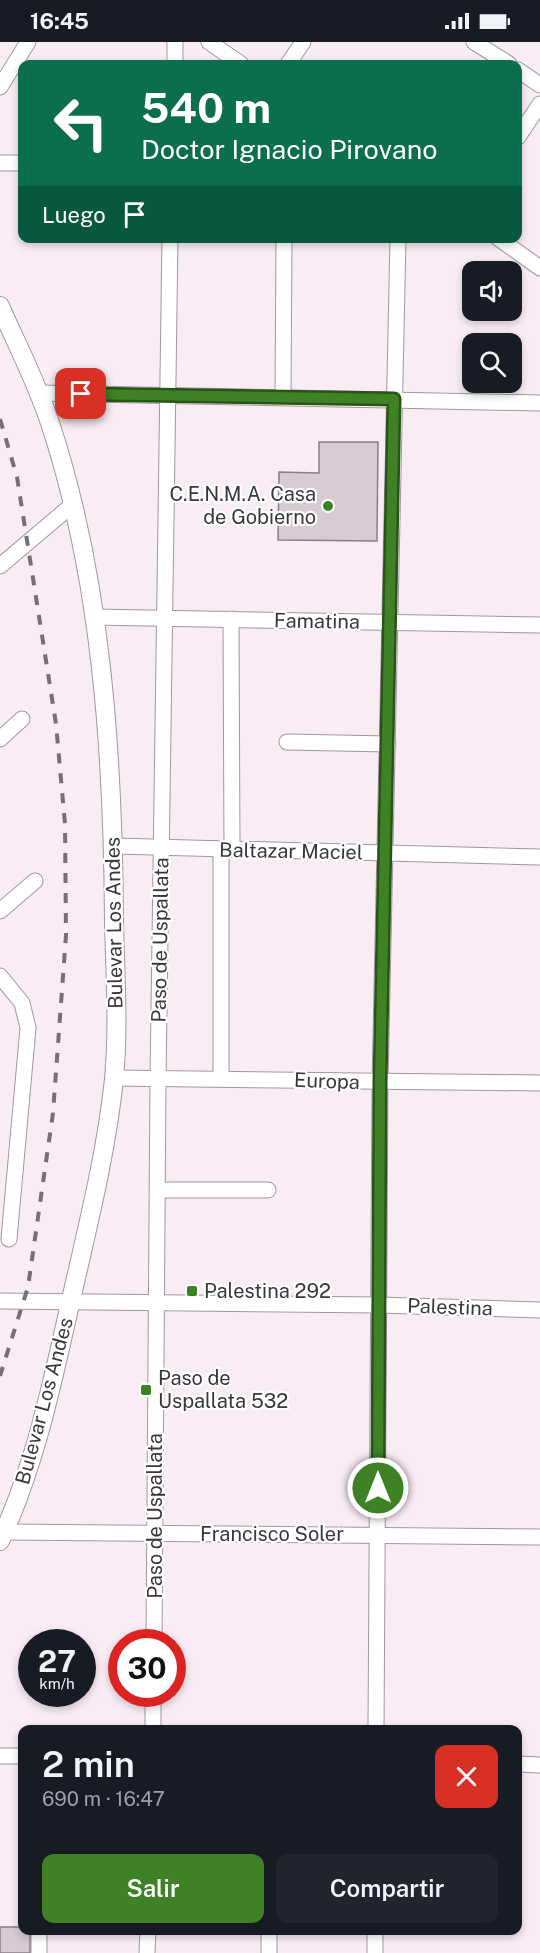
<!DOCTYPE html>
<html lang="es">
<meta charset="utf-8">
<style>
body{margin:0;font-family:"Public Sans",sans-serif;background:#20242c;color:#f1f3f6;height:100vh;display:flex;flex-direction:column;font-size:22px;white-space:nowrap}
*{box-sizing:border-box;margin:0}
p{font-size:20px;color:#9ea1a6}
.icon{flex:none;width:33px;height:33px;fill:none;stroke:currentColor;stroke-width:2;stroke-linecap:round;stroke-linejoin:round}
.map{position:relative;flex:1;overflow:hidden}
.details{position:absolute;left:18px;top:1683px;width:504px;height:210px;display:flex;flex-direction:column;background:#171b24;border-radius:12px;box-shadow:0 3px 9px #0003}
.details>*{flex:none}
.banner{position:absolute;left:18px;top:18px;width:504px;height:183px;border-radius:12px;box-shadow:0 3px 9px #0003;background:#0b6e4f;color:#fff;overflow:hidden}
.fabs{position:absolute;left:462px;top:219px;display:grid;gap:12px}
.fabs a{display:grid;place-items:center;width:60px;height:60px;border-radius:12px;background:#171b24;box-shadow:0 3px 9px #0003;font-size:30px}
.speed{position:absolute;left:18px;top:1587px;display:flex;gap:12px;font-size:30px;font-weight:700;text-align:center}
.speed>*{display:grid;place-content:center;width:78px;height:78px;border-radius:50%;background:#171b24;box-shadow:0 3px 9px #0003;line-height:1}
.speed small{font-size:15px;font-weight:400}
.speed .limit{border:9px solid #d22;background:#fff;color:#111}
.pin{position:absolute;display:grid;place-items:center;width:51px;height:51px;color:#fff;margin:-26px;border-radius:12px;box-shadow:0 3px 9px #0006}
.me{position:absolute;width:66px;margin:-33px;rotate:0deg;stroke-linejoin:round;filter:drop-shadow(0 0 4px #0008)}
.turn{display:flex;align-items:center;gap:21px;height:126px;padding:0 24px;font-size:27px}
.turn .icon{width:78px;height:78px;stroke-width:2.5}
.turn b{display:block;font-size:42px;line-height:51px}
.then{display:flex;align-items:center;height:57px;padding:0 24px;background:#0003;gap:12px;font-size:22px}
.round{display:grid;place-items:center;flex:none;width:63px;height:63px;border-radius:12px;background:#20242c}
.headline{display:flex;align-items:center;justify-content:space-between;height:102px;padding:0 24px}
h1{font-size:36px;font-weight:600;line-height:45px}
.primary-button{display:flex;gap:12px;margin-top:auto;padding:12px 24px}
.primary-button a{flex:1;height:69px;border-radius:12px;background:#3e8225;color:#fff;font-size:24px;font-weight:600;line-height:69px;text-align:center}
.primary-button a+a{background:#20242c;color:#f1f3f6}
.status{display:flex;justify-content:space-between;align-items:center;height:42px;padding:0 30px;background:#171b24;direction:ltr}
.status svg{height:16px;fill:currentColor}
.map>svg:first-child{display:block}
.building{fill:#d7cad2;stroke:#8a7f86;stroke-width:1.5}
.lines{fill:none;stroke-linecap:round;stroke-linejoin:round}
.minor-casing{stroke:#a3979e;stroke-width:17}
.major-casing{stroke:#a3979e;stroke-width:20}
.minor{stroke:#fff;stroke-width:15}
.major{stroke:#fff;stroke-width:18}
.rail{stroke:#766f73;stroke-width:4;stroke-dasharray:10 10;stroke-linecap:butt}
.route-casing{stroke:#285418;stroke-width:15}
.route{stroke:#3e8225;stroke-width:10}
.poi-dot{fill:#3e8225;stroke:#fff;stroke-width:2}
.labels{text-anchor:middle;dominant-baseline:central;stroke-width:4.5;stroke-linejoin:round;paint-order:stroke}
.poi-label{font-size:20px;fill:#3b3639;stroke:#fff;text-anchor:start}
.street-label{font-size:20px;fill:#3b3639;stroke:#fff}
</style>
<div class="status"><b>16:45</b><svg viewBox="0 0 49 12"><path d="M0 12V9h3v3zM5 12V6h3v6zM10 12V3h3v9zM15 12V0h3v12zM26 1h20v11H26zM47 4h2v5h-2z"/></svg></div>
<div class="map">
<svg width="540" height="1911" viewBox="0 0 540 1911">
<rect width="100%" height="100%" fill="#f9ecf4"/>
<g class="building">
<path d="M 319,400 L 378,400 L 377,499 L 278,498 L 279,430 L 319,431 Z"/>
<path d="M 0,1885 L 22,1885 L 22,1888 L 30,1888 L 30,1911 L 0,1911 Z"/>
</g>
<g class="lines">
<g class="minor-casing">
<g id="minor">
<path d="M 209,0 L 241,22"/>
<path d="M 474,0 L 509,22"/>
<path d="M 175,22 L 175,0"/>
<path d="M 288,22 L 303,0"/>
<path d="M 518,28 L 540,43"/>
<path d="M 0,45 L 28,0"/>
<path d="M 518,95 L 540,62"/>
<path d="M 0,121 L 22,121"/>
<path d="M 498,196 L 540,226"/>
<path d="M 38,351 L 540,361"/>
<path d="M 283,355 L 284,196"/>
<path d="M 0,524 L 72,463"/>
<path d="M 93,575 L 540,583"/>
<path d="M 231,577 L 232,807"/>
<path d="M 0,697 L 22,677"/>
<path d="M 287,700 L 388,702"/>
<path d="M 114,804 L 540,815"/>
<path d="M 221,807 L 221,1036"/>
<path d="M 0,869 L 35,839"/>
<path d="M 0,934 L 22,961 L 28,986 L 9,1197"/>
<path d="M 114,1036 L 540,1041"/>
<path d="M 158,1148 L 268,1148"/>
<path d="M 0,1259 L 379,1263 L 540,1268"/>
<path d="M 4,1490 L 540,1495"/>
<path d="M 154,1600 L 158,1037 L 170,196"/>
<path d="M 153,1688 L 153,1652"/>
<path d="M 376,1688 L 380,1041 L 398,196"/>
<path d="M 0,1714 L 22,1714"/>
<path d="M 518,1722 L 540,1723"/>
<path d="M 39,1911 L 39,1888"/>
<path d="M 147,1911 L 148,1888"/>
<path d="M 269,1911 L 269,1888"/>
<path d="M 375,1911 L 375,1888"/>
</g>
</g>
<g class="major-casing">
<path id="major" d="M 0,264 C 17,303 37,341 50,381 C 102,538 113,714 114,878 C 115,930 119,985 114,1037 C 106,1113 87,1187 70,1262 C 52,1342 35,1424 0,1499"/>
</g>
<use href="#minor" class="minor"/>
<use href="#major" class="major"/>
<path class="rail" d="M 0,377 L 17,435 L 56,682 L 65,782 L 66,893 L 53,1071 L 28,1245 L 0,1334"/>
</g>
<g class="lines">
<g class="route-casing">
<path id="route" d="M 81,352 L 394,357 L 380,1041 L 378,1446"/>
</g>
<use href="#route" class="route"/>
</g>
<g class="poi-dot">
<circle cx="328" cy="464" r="6"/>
<rect x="186" y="1243" width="12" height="12" rx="3"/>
<rect x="140" y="1342" width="12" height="12" rx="3"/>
</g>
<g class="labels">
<g class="poi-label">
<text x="316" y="452" text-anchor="end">C.E.N.M.A. Casa<tspan x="316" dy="23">de Gobierno</tspan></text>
<text x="204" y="1249">Palestina 292</text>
<text x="158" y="1336">Paso de<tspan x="158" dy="23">Uspallata 532</tspan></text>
</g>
<g class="street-label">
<text transform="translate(317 579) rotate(1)">Famatina</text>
<text transform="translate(291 809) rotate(1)">Baltazar Maciel</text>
<text transform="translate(114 881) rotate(-91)">Bulevar Los Andes</text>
<text transform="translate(160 898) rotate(-89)">Paso de Uspallata</text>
<text transform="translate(327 1039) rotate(2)">Europa</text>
<text transform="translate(450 1265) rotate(2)">Palestina</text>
<text transform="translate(44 1359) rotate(-75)">Bulevar Los Andes</text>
<text transform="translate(155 1474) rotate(-90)">Paso de Uspallata</text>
<text x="272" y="1492">Francisco Soler</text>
</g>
</g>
</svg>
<div class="fabs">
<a><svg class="icon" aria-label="sound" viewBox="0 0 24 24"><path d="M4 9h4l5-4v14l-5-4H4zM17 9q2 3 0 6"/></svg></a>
<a><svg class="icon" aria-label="search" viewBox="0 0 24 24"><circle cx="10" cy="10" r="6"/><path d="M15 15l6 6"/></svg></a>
</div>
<div class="speed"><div>27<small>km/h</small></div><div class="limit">30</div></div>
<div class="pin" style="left:81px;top:352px;background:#d93025"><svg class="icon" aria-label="arrive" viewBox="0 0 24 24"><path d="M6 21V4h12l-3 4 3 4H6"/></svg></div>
<svg class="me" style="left:378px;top:1446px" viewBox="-20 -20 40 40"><circle r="17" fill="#3e8225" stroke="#fff" stroke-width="3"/><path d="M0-11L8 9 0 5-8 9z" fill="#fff"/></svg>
<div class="banner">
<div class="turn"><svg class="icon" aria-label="left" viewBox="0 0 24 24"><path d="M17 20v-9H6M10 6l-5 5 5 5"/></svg><div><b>540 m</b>Doctor Ignacio Pirovano</div></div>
<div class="then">Luego<svg class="icon" aria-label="arrive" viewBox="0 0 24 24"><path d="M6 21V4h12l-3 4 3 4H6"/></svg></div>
</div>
<section class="details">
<div class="headline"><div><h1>2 min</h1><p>690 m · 16:47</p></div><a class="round" style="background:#d93025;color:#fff"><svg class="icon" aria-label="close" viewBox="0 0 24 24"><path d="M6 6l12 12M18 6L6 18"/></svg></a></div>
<div class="primary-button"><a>Salir</a><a>Compartir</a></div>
</section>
</div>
